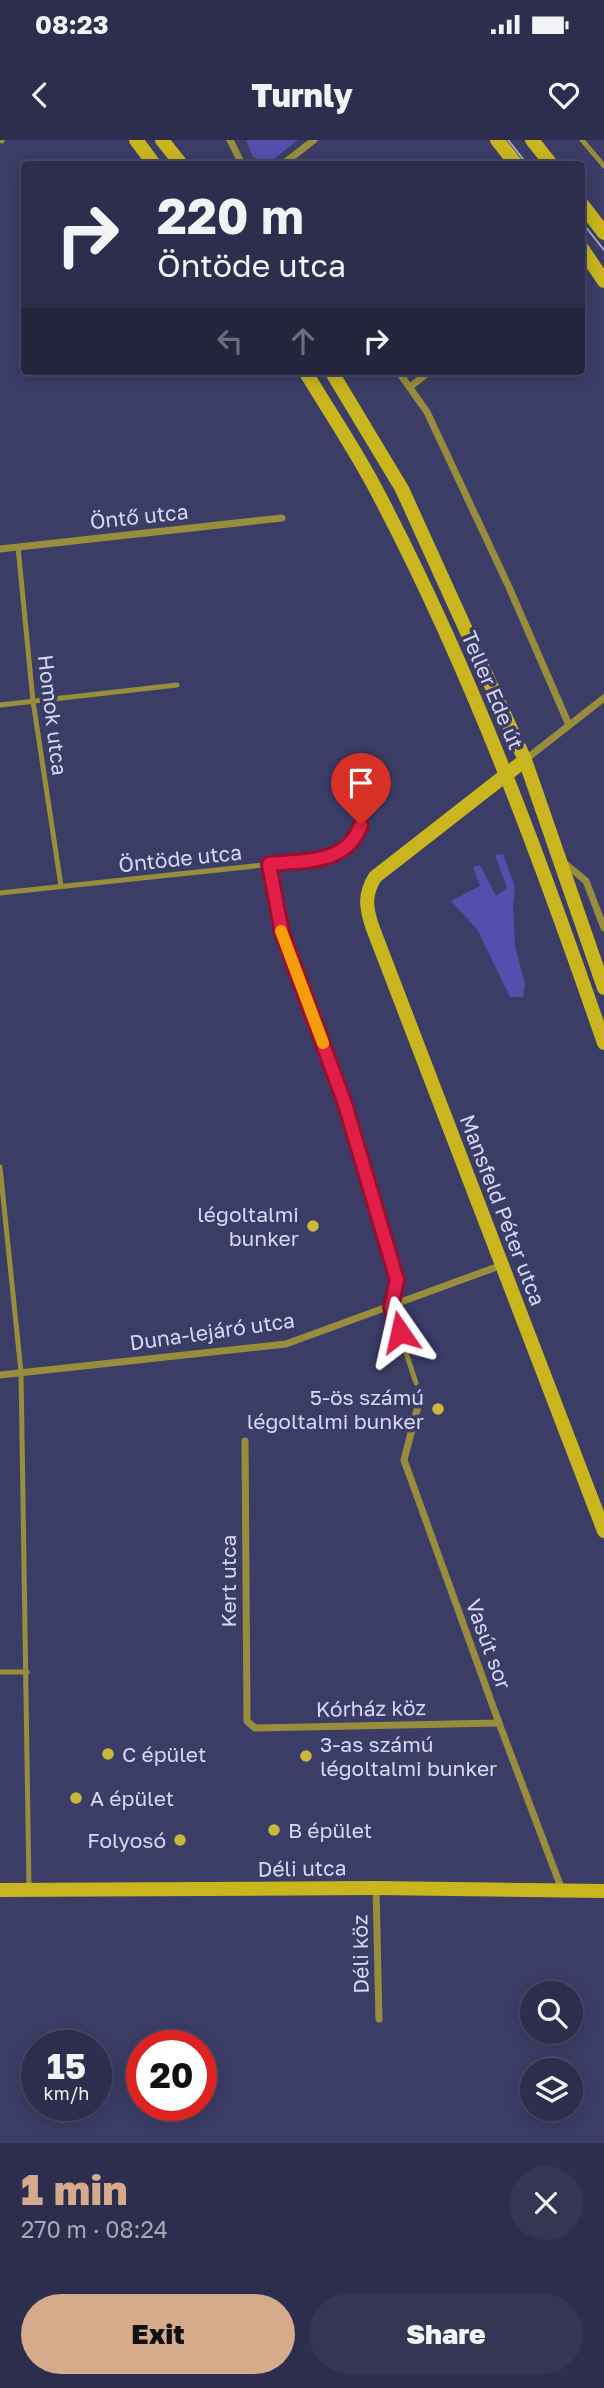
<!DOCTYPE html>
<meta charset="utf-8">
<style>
body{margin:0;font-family:"Golos Text",sans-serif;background:#353654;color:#f1f3f6;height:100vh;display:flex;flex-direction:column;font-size:26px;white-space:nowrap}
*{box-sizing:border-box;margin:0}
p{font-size:23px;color:#a7a8b6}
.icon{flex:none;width:38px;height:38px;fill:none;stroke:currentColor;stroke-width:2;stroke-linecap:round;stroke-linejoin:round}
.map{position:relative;height:2003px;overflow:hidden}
.drawer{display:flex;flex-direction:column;background:#2d2e4d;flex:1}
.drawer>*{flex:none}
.hud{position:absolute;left:21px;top:21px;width:564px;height:214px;border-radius:7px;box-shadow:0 4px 18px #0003,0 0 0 2px #484a65;background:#2d2e4d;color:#f1f3f6;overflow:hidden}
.fabs{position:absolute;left:520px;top:1841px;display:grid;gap:14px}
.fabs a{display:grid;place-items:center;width:63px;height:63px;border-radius:50%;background:#2d2e4d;box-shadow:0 4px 18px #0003,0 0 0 2px #484a65;font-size:35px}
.speed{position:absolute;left:21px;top:1890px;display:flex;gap:14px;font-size:35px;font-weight:700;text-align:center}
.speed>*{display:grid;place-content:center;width:91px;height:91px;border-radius:50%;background:#2d2e4d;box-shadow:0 4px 18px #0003,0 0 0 2px #484a65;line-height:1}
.speed small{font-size:18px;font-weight:400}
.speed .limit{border:10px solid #d22;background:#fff;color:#111}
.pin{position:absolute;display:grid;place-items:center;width:60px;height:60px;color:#fff;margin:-72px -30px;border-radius:50% 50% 50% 0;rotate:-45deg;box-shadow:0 0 7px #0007}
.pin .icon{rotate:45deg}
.me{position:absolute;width:77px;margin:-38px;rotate:349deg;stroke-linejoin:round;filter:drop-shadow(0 0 5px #0008)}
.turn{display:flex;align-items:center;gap:24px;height:147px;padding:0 21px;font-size:32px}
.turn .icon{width:91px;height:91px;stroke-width:2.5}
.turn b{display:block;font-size:49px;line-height:60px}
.lanes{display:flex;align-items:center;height:66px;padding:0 21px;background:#0003;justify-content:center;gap:35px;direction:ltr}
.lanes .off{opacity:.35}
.round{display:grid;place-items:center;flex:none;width:74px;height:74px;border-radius:37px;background:#353654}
.summary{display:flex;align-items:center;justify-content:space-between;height:119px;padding:0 21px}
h1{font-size:42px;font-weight:800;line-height:52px;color:#d6ab8b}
.action{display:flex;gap:14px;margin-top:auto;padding:14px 21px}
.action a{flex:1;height:80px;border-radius:42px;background:#d6ab8b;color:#111;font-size:28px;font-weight:800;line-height:80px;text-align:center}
.action a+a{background:#353654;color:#f1f3f6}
.status{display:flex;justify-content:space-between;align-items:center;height:49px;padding:0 35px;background:#2d2e4d;direction:ltr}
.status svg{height:19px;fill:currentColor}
header{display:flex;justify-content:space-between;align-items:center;height:91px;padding:0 21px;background:#2d2e4d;font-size:32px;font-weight:800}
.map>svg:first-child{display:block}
.green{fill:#534fac}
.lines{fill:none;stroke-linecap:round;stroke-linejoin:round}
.lane{stroke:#988d3d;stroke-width:5}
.street{stroke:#988d3d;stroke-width:7}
.secondary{stroke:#c9b61e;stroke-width:14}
.tram{stroke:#a6a9c8;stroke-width:2}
.route-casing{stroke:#92132f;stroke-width:18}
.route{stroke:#e11d48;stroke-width:12}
.slow{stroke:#f59e0b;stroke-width:12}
.poi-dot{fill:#cbba39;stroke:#3c3d67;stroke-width:2.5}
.labels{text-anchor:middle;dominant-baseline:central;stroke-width:7;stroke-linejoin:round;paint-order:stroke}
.street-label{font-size:21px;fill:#d6d9f3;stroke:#3c3d67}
.poi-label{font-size:21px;fill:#d6d9f3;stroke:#3c3d67;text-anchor:start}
</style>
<div class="status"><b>08:23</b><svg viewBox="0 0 49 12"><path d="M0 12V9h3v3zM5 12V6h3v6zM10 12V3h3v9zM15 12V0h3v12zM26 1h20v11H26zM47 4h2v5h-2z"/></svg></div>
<header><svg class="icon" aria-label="back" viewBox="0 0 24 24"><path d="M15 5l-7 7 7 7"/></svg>Turnly<svg class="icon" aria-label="heart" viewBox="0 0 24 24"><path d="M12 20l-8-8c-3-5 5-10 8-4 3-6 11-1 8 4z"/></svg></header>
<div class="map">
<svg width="604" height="2003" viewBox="0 0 604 2003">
<rect width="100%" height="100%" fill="#3c3d67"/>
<g class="green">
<path d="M 246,0 L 298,0 L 275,18 L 264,22 L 253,17 Z"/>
<path d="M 503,714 L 515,747 L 513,764 L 515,806 L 525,844 L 523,857 L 510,857 L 477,789 L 451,761 L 480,746 L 473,727 L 480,725 L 496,756 L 507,748 L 495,715 Z"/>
</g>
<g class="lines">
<g class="lane">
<path d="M 1,0 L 2,1"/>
<path d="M 582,0 L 604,26"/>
<path d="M 18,407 L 33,561 L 61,746"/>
<path d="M 0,565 L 177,545"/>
<path d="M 269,724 L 282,793 L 345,964 L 397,1140 L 391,1167 L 416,1243"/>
<path d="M 0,753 L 321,719 C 361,705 363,697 357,657"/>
<path d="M 0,1027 L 21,1232 L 29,1747"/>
<path d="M 0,1532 L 27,1532"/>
</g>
<g class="street">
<path d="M 230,0 L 242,24"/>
<path d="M 283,24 L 314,0"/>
<path d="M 398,231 L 427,272 L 508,445 L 569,585"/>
<path d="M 410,247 L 430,231"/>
<path d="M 0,409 L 282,378"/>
<path d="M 526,619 L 604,558"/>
<path d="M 563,722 L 586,741 L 604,788"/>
<path d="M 0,1235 L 286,1204 L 502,1125"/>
<path d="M 418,1266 L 404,1320 L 499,1583 L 562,1750"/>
<path d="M 245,1301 L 247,1581 L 255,1588 L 499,1583"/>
<path d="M 376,1748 L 379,1879"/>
</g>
<g class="secondary">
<path d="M 136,0 L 154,24"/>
<path d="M 162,0 L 181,24"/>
<path d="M 497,0 L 516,24"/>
<path d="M 532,0 L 551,24"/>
<path d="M 581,63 L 604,93"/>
<path d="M 581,107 L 604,141"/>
<path d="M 305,231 C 330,273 359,315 381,359 C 472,533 540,718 604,903"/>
<path d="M 331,231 L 402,349 L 525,620 L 604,848"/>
<path d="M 525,620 L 375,737 C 364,755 366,767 372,786 L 604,1391"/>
<path d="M 0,1750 L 376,1748 L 604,1751"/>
</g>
<g class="tram">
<path d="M 508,0 L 527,24"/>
<path d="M 581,81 L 604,110"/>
</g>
</g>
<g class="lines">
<g class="route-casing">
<path id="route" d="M 361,685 C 346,725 306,720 269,724 L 282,793 L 345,964 L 397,1140 L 391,1167 L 400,1192"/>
</g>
<use href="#route" class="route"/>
<path class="slow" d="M 281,791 L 323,903"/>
</g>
<g class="poi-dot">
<circle cx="313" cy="1086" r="7"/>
<circle cx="438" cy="1269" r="7"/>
<circle cx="108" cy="1614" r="7"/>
<circle cx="306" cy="1616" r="7"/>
<circle cx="76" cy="1658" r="7"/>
<circle cx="274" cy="1690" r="7"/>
<circle cx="180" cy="1700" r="7"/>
</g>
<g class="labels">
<g class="street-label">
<text transform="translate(139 376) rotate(-6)">Öntő utca</text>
<text transform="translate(493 550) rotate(67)">Teller Ede út</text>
<text transform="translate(53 575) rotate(83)">Homok utca</text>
<text transform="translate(180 718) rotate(-6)">Öntöde utca</text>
<text transform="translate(503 1070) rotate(69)">Mansfeld Péter utca</text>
<text transform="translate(212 1191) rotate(-8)">Duna-lejáró utca</text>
<text transform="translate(228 1441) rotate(-90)">Kert utca</text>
<text transform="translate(489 1504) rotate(70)">Vasút sor</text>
<text transform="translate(371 1568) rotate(-1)">Kórház köz</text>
<text transform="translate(302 1728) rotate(-1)">Déli utca</text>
<text transform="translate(360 1814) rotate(-91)">Déli köz</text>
</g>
<g class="poi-label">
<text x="299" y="1074" text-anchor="end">légoltalmi<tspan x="299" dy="24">bunker</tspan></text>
<text x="424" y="1257" text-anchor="end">5-ös számú<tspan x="424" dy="24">légoltalmi bunker</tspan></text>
<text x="320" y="1604">3-as számú<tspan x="320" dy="24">légoltalmi bunker</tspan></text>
<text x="122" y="1614">C épület</text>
<text x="90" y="1658">A épület</text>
<text x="288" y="1690">B épület</text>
<text x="166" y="1700" text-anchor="end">Folyosó</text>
</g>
</g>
</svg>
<div class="fabs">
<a><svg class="icon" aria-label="search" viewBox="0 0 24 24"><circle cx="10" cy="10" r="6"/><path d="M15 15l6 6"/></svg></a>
<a><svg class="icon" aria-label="layers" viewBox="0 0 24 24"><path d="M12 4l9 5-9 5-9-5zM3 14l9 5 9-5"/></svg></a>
</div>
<div class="speed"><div>15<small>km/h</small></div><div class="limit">20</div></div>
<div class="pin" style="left:361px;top:685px;background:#d93025"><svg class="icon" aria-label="arrive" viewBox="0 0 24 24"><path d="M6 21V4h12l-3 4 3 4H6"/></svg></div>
<svg class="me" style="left:400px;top:1192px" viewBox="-20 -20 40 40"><path d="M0-17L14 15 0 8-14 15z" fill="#e11d48" stroke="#fff" stroke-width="4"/></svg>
<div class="hud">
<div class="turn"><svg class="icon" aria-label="right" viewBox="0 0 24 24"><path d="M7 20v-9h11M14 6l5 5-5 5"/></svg><div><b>220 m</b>Öntöde utca</div></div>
<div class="lanes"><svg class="icon off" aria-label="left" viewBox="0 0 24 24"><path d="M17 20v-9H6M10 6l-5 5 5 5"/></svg><svg class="icon off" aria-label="ahead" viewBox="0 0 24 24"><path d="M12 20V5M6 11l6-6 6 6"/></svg><svg class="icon" aria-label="right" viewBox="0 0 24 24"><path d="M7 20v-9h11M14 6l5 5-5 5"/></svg></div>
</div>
</div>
<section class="drawer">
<div class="summary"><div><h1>1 min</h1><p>270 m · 08:24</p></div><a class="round"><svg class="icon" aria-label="close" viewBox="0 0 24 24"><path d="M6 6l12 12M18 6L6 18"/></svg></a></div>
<div class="action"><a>Exit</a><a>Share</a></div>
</section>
